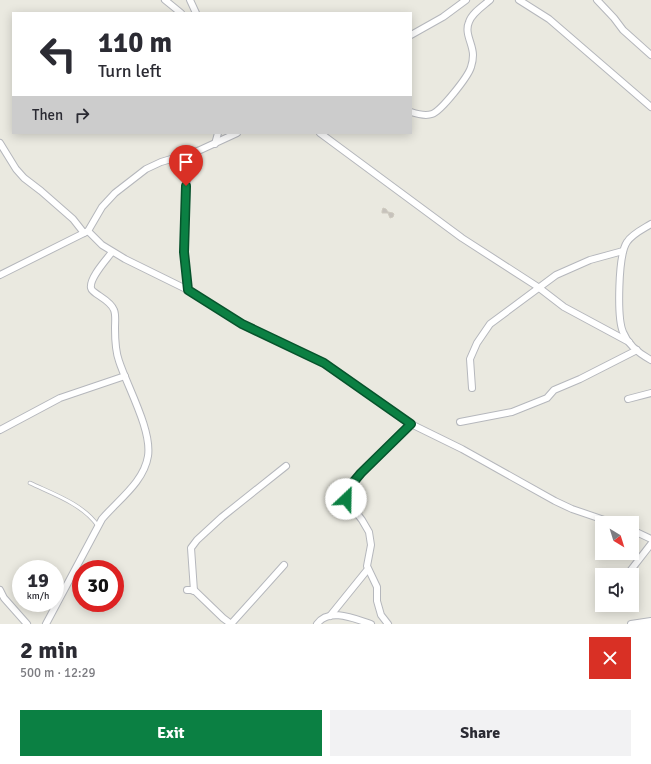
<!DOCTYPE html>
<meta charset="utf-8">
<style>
body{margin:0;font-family:Signika,sans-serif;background:#f2f2f3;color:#2b2b33;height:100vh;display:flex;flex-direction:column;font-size:15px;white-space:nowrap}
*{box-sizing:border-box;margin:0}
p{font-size:13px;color:#7c7c81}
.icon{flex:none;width:22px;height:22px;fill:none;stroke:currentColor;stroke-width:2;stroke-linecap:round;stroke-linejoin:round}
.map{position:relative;height:624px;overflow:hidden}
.details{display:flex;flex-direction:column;background:#fff;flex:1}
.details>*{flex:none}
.guide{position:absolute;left:12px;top:12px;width:400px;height:122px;border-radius:0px;box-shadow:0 2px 10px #0003;background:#fff;color:#2b2b33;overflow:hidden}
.needle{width:26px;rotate:142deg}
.fabs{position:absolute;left:595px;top:516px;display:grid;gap:8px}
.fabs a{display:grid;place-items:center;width:44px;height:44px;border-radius:0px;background:#fff;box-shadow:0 2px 10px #0003;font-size:20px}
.speed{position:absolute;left:12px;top:560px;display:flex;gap:8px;font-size:20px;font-weight:700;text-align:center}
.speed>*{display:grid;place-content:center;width:52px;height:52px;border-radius:50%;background:#fff;box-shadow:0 2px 10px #0003;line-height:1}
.speed small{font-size:10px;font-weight:400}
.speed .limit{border:6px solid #d22;background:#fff;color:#111}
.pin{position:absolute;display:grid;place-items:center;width:34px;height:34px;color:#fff;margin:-41px -17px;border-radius:50% 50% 50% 0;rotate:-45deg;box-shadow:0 0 4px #0007}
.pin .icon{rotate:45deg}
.me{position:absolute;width:44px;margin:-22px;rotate:24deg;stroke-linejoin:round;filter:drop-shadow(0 0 3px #0008)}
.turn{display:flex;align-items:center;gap:14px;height:84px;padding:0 20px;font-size:18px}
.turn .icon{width:52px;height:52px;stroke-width:2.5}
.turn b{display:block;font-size:28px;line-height:34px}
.then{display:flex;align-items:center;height:38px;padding:0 20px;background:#0003;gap:8px;font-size:15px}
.round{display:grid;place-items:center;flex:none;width:42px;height:42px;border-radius:0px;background:#f2f2f3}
.headline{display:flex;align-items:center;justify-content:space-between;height:68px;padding:0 20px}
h1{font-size:24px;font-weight:800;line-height:30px}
.button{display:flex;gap:8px;margin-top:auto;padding:8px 20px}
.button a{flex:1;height:46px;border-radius:0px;background:#0b8043;color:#fff;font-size:16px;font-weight:800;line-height:46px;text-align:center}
.button a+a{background:#f2f2f3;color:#2b2b33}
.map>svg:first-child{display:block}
.building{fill:#c6c2bc;stroke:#cecabf}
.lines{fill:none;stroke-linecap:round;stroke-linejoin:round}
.service-casing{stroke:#b5b7bc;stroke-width:4.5}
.minor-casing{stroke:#b5b7bc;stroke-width:8}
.service{stroke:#fff;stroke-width:3}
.minor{stroke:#fff;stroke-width:6}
.route-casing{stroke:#07532c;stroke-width:10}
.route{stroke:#0b8043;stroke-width:7}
</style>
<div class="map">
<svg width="651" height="624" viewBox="0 0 651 624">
<rect width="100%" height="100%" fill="#eae9e0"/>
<path class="building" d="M 383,208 L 386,209 L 388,212 L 393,213 L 394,214 L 393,217 L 390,218 L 388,213 L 382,213 L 382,211 Z"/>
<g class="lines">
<g class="service-casing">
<path id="service" d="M 30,483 C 53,494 83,504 98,526"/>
</g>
<g class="minor-casing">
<g id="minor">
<path d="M 165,0 L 181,13"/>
<path d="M 190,0 L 196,13"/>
<path d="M 519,0 L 549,19 L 651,107"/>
<path d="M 597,0 L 614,18 L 623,30 L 651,55"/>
<path d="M 411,35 L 443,17 L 466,0"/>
<path d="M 411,112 C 417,114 426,116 432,114 C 441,111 468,77 471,67 C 472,64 473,59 473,55 C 473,44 464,33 469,22 C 472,13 483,6 490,0"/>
<path d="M 320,133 L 462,238 L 538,287 L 564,307 L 629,342"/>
<path d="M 0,143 L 16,169 L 24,178 L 41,191 L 73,219 L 84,233"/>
<path d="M 215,144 L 218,133"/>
<path d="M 651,224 C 643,229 632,234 627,242 C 618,255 617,318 623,332 C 628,345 640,354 651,360"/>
<path d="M 88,231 L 102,245 L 125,259 L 188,290 L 243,325 L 324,363 L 411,424 L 462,449 L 555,501 L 572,509 L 613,523"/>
<path d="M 0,275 L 88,231 L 102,207 L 115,193 L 146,169 L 161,162 L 198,151 L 237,133"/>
<path d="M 188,290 L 184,252 L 187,179 L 188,169 L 198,151"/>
<path d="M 472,388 L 470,359 L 477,343 L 490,324 L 556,275 L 590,260 L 623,251"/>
<path d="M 628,399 L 651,393"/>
<path d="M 460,422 L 512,412 L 547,398 L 554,390 L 580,379 L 637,350"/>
<path d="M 0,430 L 60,398 L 125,376"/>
<path d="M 632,530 L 651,539"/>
<path d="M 627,575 L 651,544"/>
<path d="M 0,590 L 4,598 L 27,624"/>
<path d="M 187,590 L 191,590 L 195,591 L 223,618 L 231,624"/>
<path d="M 194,591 L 191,548 L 197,540 L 222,517 L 286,466"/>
<path d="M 330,616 L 368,569"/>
<path d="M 46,624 L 102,519 C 118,500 144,482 148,456 C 152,430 127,386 119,361 C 115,350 115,339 115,328 C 115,322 116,315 114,310 C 110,299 92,294 91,288 C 89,278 107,259 112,252"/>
<path d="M 231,624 L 284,565"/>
<path d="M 317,624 C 329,607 355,619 371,624"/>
<path d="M 388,624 L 381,615 L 377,601 L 377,587 L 367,566 L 371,545 L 369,532 L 362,520 L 346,499 L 346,491 L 351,484 L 411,424"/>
<path d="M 631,624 L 651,621"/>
</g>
</g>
<use href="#service" class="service"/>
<use href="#minor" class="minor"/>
</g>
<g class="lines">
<g class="route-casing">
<path id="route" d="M 186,186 L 184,252 L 188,290 L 242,324 L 324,363 L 411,424 L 361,473 L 346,491 L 346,499"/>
</g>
<use href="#route" class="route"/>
</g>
</svg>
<div class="fabs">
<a><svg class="needle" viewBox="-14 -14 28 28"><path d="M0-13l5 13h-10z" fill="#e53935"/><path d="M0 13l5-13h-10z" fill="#7c7c81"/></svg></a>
<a><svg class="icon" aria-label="sound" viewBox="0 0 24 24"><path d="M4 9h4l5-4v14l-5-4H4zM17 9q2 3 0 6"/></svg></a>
</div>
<div class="speed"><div>19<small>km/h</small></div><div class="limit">30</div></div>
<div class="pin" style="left:186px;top:186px;background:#d93025"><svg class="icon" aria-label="arrive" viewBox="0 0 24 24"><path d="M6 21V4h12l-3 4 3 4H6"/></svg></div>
<svg class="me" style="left:346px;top:499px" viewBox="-20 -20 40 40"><circle r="19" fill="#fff"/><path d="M0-13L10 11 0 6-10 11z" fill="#0b8043"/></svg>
<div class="guide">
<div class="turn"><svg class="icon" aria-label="left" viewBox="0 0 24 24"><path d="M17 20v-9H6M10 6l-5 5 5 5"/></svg><div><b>110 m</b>Turn left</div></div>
<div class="then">Then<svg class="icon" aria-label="right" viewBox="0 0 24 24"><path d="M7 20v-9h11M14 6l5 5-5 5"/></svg></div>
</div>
</div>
<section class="details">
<div class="headline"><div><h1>2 min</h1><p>500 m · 12:29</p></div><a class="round" style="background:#d93025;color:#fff"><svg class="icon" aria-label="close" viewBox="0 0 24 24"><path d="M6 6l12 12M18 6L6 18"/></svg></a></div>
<div class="button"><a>Exit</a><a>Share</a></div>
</section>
